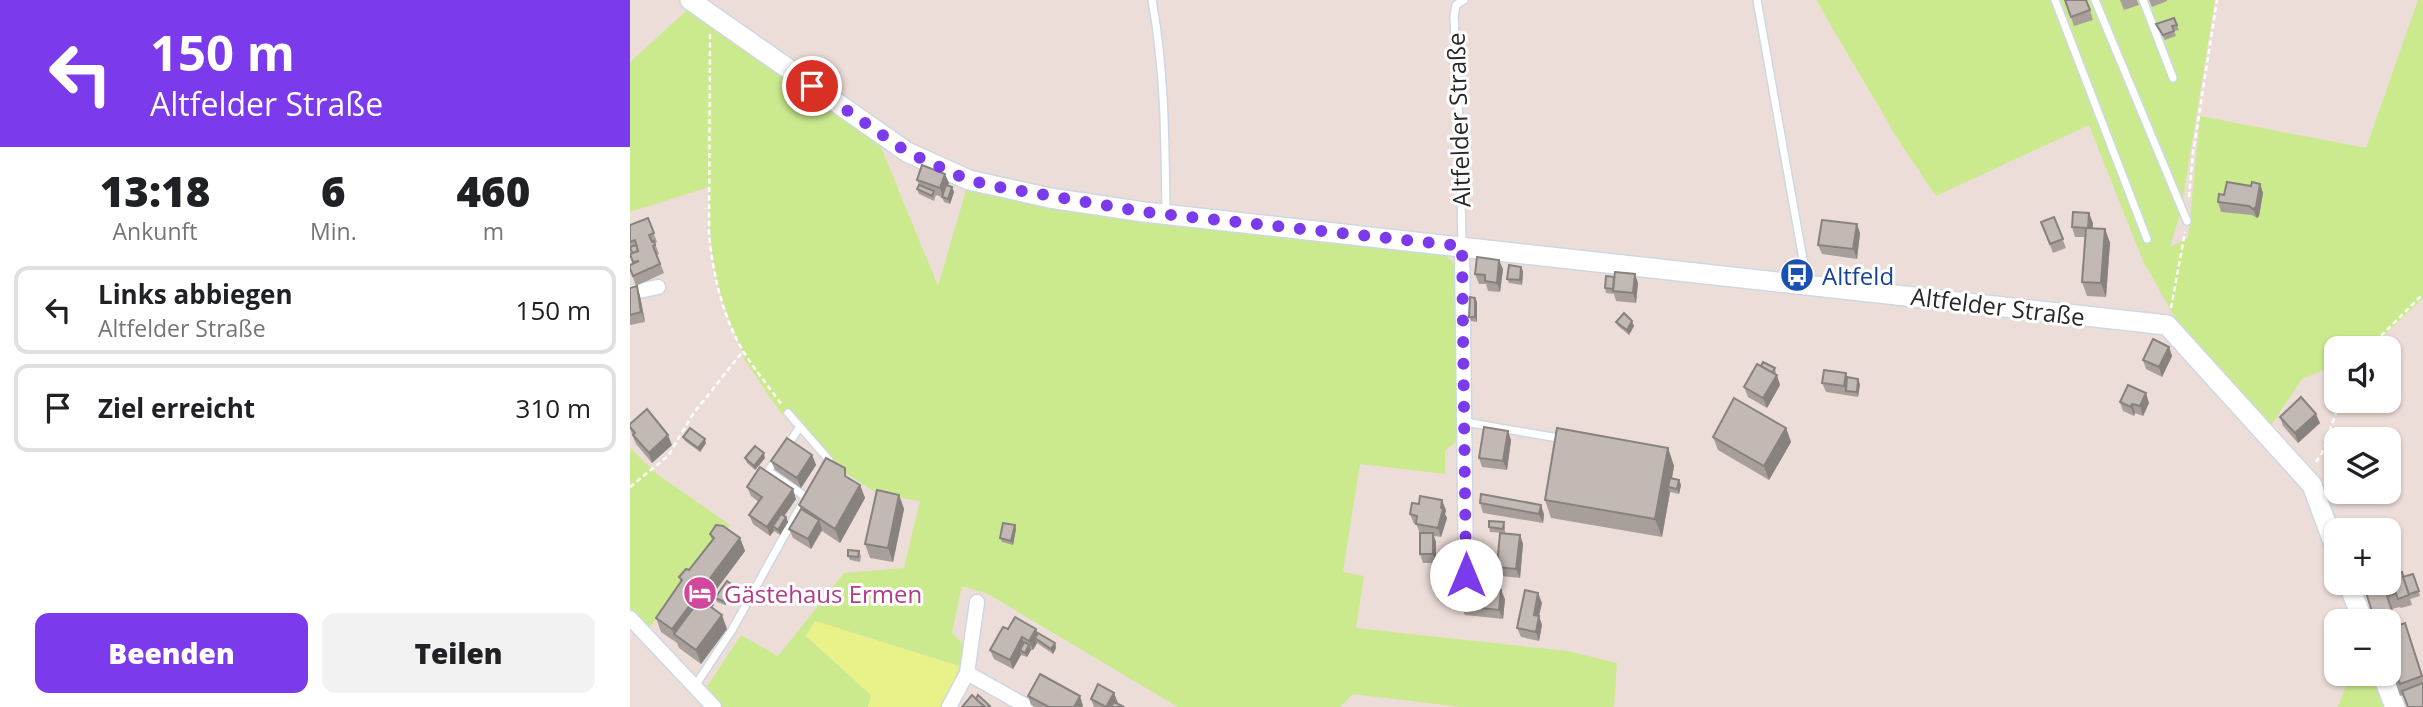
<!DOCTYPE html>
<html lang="de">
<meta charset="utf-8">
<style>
body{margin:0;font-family:"Open Sans",sans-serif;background:#f2f2f2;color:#202124;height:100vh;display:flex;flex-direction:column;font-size:26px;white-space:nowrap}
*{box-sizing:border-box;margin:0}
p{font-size:23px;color:#757577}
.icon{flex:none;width:38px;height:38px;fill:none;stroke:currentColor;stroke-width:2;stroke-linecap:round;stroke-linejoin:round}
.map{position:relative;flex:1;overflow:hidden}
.sheet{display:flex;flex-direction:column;background:#fff;width:630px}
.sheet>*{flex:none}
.guide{background:#7c3aed;color:#fff;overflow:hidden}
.tools{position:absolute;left:1694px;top:336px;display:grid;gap:14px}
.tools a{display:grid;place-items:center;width:77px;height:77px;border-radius:14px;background:#fff;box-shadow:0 2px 5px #0004;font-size:35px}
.pin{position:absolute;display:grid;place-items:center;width:60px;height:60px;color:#fff;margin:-30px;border:4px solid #fff;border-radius:50%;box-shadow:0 2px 7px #0007}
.me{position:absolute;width:77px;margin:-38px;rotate:0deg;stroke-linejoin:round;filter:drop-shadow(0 0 5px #0008)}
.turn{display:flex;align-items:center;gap:24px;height:147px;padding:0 35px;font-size:32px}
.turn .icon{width:91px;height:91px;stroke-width:2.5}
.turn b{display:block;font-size:49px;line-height:60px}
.eta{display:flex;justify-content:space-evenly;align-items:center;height:119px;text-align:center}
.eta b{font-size:42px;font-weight:800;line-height:49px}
.cta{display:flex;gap:14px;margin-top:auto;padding:14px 35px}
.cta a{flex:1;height:80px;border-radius:14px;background:#7c3aed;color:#fff;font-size:28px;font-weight:800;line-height:80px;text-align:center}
.cta a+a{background:#f2f2f2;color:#202124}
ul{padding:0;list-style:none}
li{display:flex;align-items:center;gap:21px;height:88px;margin:0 14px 10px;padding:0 21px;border:4px solid #e0e0e0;border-radius:14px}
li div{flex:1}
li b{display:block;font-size:26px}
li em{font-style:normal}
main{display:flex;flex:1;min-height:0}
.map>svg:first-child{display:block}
.green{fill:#cbea8e}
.pitch{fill:#e8f288}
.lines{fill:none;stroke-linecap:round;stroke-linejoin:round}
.lane-casing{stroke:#cdd8e3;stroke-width:10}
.street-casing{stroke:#cdd8e3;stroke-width:17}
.secondary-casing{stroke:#cdd8e3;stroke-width:22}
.path{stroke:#fff;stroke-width:2.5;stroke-dasharray:5 3.5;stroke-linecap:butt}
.lane{stroke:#fff;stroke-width:7}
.street{stroke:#fff;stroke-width:14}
.secondary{stroke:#fff;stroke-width:19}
.wall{fill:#a89f9b}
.shaded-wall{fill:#88827e}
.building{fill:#c3b9b4;stroke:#88827e;stroke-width:2}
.route{stroke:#7c3aed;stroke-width:12;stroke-dasharray:0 21.6}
.labels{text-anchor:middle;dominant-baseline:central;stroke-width:6;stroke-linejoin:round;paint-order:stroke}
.street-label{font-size:24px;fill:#282828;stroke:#fff}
.transit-label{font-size:24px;fill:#164399;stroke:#fff;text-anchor:start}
.hotel-label{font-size:24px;fill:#b23c85;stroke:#fff;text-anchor:start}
</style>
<main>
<section class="sheet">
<div class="guide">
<div class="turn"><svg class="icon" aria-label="left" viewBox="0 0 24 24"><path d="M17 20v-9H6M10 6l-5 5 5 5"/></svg><div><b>150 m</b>Altfelder Straße</div></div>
</div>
<div class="eta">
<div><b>13:18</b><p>Ankunft</p></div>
<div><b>6</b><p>Min.</p></div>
<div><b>460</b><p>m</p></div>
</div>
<ul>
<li><svg class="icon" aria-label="left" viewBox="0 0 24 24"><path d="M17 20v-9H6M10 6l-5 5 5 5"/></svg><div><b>Links abbiegen</b><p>Altfelder Straße</p></div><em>150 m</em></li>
<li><svg class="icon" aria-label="arrive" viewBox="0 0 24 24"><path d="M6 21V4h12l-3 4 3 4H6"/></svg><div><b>Ziel erreicht</b></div><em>310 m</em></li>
</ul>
<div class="cta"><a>Beenden</a><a>Teilen</a></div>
</section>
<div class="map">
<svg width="1793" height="707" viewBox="0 0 1793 707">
<rect width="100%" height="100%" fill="#edddd8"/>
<g class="green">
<path d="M 1186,0 L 1585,0 L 1551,211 L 1540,247 L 1558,238 L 1570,116 L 1736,148 L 1788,0 L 1793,0 L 1793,298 L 1741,348 L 1706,348 L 1706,365 L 1672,379 L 1636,433 L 1557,339 L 1513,261 L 1459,125 L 1306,196 L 1270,143 Z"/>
<path d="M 67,1 L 243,128 L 308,286 L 339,180 L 813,253 L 825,264 L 828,440 L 815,451 L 815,474 L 730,464 L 713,572 L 734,576 L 726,628 L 938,651 L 987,663 L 984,707 L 831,707 L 723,694 L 710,707 L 548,707 L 358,594 L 332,586 L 322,633 L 338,649 L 329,666 L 185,621 L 176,636 L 241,695 L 238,707 L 88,707 L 74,691 L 111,635 L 148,656 L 214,573 L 274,568 L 290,501 L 248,494 L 206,467 L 150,412 L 114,359 L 113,351 C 84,291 79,252 79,187 L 0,212 L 0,62 Z"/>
<path d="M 0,448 L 27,474 L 100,525 L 15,633 L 0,617 Z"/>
<path d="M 1720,674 L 1754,674 L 1770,707 L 1708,707 Z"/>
</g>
<path class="pitch" d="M 185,621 L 335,668 L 312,707 L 238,707 L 241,695 L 176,636 Z"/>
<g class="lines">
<g class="lane-casing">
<g id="lane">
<path d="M 522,0 C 535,71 535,141 536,213"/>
<path d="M 1127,0 L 1177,282"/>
<path d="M 1425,0 L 1517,239"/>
<path d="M 1465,0 L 1557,221"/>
<path d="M 1513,0 L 1543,78"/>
<path d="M 832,245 L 830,146 L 824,16 L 826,5 L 834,0"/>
<path d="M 158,413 L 199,460 L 195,466"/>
<path d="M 835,422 L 934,439"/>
<path d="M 156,447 L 170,427"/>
<path d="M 147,459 L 138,471 L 176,497"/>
<path d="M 65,686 L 102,630 L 174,500"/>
</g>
</g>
<g class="street-casing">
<g id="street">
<path d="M 832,246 L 836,575"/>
<path d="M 0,293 L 28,287"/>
<path d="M 0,618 L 84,707"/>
<path d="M 337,673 L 396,706"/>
<path d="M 319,707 L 337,673 L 347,602"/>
</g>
</g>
<g class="secondary-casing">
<g id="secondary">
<path d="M 60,0 L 277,152 L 339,180 L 420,198 L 514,212 L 1537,325 L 1682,485 L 1706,550"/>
<path d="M 1718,583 L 1733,621"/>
<path d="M 1752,674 L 1765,707"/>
</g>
</g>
<g class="path">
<path d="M 80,34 L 79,235 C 83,275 93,317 113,351 C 125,370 139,387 152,405"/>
<path d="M 1559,197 L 1563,153 L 1587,0"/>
<path d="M 1541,308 L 1555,232"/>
<path d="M 1739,348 L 1793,294"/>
<path d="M 1686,462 L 1692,453 L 1710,401"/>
<path d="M 0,487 L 38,456 L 63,414 L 113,351"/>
</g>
<use href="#lane" class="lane"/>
<use href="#street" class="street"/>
<use href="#secondary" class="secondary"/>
</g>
<g class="wall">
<path d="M 1435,0 L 1460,10 L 1463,20 L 1444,26 Z"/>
<path d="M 1490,0 L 1507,0 L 1509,5 L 1494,10 Z"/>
<path d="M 1519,0 L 1537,0 L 1537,1 L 1522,7 Z"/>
<path d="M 1544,18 L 1549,30 L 1544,31 L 1546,36 L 1535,40 L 1526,24 Z"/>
<path d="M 287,180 L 319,183 L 318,186 L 322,187 L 324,192 L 320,204 L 314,202 L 312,197 L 306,195 L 304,201 L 289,194 L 287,189 L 289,185 Z"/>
<path d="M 1630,184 L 1633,193 L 1629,216 L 1627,218 L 1622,215 L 1591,212 L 1588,202 L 1594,195 Z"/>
<path d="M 1424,217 L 1436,248 L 1423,253 L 1411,222 Z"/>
<path d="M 18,218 L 27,242 L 25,243 L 29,254 L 27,255 L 34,273 L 6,286 L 0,269 L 4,263 L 0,254 L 2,253 L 0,248 L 0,225 Z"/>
<path d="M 1463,223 L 1462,229 L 1475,229 L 1480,243 L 1476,297 L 1457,296 L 1452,282 L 1455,237 L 1445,237 L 1442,227 Z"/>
<path d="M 1230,233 L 1227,259 L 1192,254 L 1188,245 Z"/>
<path d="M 891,267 L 893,271 L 892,285 L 879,283 L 877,279 Z"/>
<path d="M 873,269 L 870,292 L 858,291 L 856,284 L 849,284 L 845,274 Z"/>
<path d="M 1008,283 L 1006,303 L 986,301 L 984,294 L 976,293 L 975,288 Z"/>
<path d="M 7,286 L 10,296 L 15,322 L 0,325 L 0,288 Z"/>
<path d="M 845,298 L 847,302 L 847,322 L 841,321 L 839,317 Z"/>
<path d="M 986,322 L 1004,326 L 999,335 L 988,326 Z"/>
<path d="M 1539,347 L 1542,356 L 1532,377 L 1516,369 L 1513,360 Z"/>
<path d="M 1131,366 L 1145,368 L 1146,373 L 1145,375 L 1150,385 L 1137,408 L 1118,397 L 1114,387 Z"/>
<path d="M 1217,377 L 1230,384 L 1228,397 L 1196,392 L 1192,383 Z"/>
<path d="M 1490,402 L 1519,403 L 1513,416 L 1505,413 L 1504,416 L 1493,411 Z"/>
<path d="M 1650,417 L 1690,423 L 1668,443 L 1653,426 Z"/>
<path d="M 0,424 L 42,445 L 22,463 L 6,444 L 0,429 Z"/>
<path d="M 1156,428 L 1161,442 L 1139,480 L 1088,450 L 1083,437 Z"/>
<path d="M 53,437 L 76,443 L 70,452 L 55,441 Z"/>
<path d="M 881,440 L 877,470 L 852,467 L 849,458 Z"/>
<path d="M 1038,448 L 1044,466 L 1042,479 L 1049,480 L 1051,485 L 1049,494 L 1040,492 L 1032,537 L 921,518 L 915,500 Z"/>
<path d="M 182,455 L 186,465 L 171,488 L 145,470 L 141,461 Z"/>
<path d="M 115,458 L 135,458 L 125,470 L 117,463 Z"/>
<path d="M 219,478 L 230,485 L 235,498 L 210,543 L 192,531 L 181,549 L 163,538 L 159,529 L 171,509 L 169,505 Z"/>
<path d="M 117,487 L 166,499 L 154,516 L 156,517 L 158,522 L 150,535 L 144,531 L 140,536 L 123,524 L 119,515 L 129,502 L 121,496 Z"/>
<path d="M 269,495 L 274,509 L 263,562 L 240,558 L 235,544 Z"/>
<path d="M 850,503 L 914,514 L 913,523 L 853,513 Z"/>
<path d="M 816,510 L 815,514 L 817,518 L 811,537 L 804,536 L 806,542 L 806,563 L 793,563 L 790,554 L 790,533 L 786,524 L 784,524 L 780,514 Z"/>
<path d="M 874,522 L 875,527 L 875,533 L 860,532 L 859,527 Z"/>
<path d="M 386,529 L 383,545 L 372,542 L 370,538 Z"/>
<path d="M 80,534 L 110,538 L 115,551 L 78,601 L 97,629 L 71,664 L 49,648 L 47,643 L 31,632 L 26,618 L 51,582 L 49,577 L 59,570 L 82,540 Z"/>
<path d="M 890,535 L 893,544 L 890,578 L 871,576 L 867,567 Z"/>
<path d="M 229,551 L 231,556 L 230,562 L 220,560 L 218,556 Z"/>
<path d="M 1783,574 L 1790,596 L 1780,599 L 1782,605 L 1771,608 L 1770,607 L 1762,609 L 1767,626 L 1780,637 L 1793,678 L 1793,707 L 1774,695 L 1770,696 L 1745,621 L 1760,576 L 1773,577 Z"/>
<path d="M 106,591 L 95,605 L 87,602 L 85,598 Z"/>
<path d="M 875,599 L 873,619 L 835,615 L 831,606 Z"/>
<path d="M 912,603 L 909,616 L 912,625 L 909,641 L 891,637 L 887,628 Z"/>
<path d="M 378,629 L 408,633 L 425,643 L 426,648 L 423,654 L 407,643 L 403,650 L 401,650 L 397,657 L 391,655 L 383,669 L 364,659 L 360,650 Z"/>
<path d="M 484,693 L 487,703 L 494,707 L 464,707 L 461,699 Z"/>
<path d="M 398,696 L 453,706 L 452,707 L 405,707 L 401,705 Z"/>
</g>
<g class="shaded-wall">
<path d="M 315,174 L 319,183 L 313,198 L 310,188 Z"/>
<path d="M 1630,184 L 1633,193 L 1629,216 L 1627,218 L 1623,209 Z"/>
<path d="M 322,187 L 324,192 L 320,204 L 318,199 Z"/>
<path d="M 1459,213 L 1463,223 L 1462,238 L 1458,228 Z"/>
<path d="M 1227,224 L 1230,233 L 1227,259 L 1223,249 Z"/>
<path d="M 1475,229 L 1480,243 L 1476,297 L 1471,283 Z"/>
<path d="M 869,260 L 873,269 L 870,292 L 867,283 Z"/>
<path d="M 891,267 L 893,271 L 892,285 L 890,280 Z"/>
<path d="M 1005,274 L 1008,283 L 1006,303 L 1003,293 Z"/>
<path d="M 7,286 L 10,296 L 15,322 L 11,312 Z"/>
<path d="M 845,298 L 847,302 L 847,322 L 845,317 Z"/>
<path d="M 1002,321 L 1004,326 L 999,335 L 997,330 Z"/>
<path d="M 1539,347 L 1542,356 L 1532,377 L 1529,367 Z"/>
<path d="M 1216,373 L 1219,382 L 1216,391 L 1214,386 Z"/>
<path d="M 1147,375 L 1150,385 L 1137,408 L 1133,398 Z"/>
<path d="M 1228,379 L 1230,384 L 1228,397 L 1227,392 Z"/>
<path d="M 1516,393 L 1519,403 L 1513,416 L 1510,406 Z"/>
<path d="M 1502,404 L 1505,413 L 1504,416 L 1501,407 Z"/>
<path d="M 1686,414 L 1690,423 L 1668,443 L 1665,433 Z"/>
<path d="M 1156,428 L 1161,442 L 1139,480 L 1134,466 Z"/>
<path d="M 878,431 L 881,440 L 877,470 L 873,461 Z"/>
<path d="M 38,435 L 42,445 L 22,463 L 19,453 Z"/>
<path d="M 75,439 L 76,443 L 70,452 L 68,448 Z"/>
<path d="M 1038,448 L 1044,466 L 1040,488 L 1038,487 L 1040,492 L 1032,537 L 1025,519 Z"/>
<path d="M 134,453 L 135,458 L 125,470 L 124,466 Z"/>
<path d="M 182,455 L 186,465 L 171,488 L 167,478 Z"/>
<path d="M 1049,480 L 1051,485 L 1049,494 L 1047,489 Z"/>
<path d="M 230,485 L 235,498 L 210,543 L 205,529 Z"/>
<path d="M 163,489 L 166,499 L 146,528 L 143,526 L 144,531 L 140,536 L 137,527 Z"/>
<path d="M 269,495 L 274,509 L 263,562 L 258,548 Z"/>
<path d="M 812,500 L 816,510 L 815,514 L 817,518 L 811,537 L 808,528 Z"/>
<path d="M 911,505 L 914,514 L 913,523 L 909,514 Z"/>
<path d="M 156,517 L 158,522 L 150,535 L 148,530 Z"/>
<path d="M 189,520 L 192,529 L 181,549 L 178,539 Z"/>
<path d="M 385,525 L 386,529 L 383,545 L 381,541 Z"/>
<path d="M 803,533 L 806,542 L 806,563 L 803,554 Z"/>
<path d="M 890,535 L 893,544 L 890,578 L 886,569 Z"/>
<path d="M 110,538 L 115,551 L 74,606 L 44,634 L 47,643 L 42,629 Z"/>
<path d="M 104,586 L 106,591 L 95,605 L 93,601 Z"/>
<path d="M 871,590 L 875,599 L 873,619 L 869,610 Z"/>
<path d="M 908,593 L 912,603 L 907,624 L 904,615 Z"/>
<path d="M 92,615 L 97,629 L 71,664 L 66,650 Z"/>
<path d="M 909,616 L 912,625 L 909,641 L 906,632 Z"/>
<path d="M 406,629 L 410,638 L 405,638 L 407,643 L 403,650 L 399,641 Z"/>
<path d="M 392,637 L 395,647 L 390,650 L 391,655 L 383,669 L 380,660 Z"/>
<path d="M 425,643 L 426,648 L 423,654 L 421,649 Z"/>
<path d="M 399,645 L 401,650 L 397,657 L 395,653 Z"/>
<path d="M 484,693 L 488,703 L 485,707 L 476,707 Z"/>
<path d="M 450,696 L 453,706 L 452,707 L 444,707 Z"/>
</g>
<g class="building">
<path d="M 1435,0 L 1456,0 L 1460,10 L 1441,17 Z"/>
<path d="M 1544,18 L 1547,25 L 1542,26 L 1544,31 L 1533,35 L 1526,24 Z"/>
<path d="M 292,165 L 315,174 L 310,188 L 287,180 Z"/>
<path d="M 1597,182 L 1621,186 L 1622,182 L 1630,184 L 1626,207 L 1623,209 L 1619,206 L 1588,202 L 1589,194 L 1594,195 Z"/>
<path d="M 289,185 L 304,191 L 302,196 L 287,189 Z"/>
<path d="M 316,185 L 322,187 L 318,199 L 312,197 Z"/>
<path d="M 1443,212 L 1459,213 L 1458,228 L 1442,227 Z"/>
<path d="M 1424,217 L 1433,239 L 1420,244 L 1411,222 Z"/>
<path d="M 18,218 L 24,233 L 19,235 L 22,242 L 24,241 L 25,245 L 23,246 L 30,264 L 3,276 L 0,269 L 0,265 L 9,261 L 3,262 L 0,254 L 8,251 L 5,240 L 0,242 L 0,225 Z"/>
<path d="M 1192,220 L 1227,224 L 1223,249 L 1188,245 Z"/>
<path d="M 1456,228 L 1475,229 L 1471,283 L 1452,282 Z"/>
<path d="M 6,245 L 8,251 L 2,253 L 0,247 Z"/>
<path d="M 847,257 L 869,260 L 867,283 L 855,281 L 855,275 L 845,274 Z"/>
<path d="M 879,265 L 891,267 L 890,280 L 877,279 Z"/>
<path d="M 985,272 L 1005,274 L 1003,293 L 983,291 Z"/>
<path d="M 976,276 L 984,277 L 983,289 L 975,288 Z"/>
<path d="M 7,286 L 11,312 L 0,315 L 0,288 Z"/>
<path d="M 840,297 L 845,298 L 845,317 L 839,317 Z"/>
<path d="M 994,313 L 1002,321 L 997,330 L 986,322 Z"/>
<path d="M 1523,339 L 1539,347 L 1529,367 L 1513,360 Z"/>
<path d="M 1133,362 L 1145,368 L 1142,373 L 1131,366 Z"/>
<path d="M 1127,364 L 1147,375 L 1133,398 L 1114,387 Z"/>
<path d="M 1194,370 L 1216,373 L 1214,386 L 1192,383 Z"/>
<path d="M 1217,377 L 1228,379 L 1227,392 L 1216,391 Z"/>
<path d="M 1498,385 L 1516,393 L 1510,406 L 1502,404 L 1501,407 L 1490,402 Z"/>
<path d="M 1671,397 L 1686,414 L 1665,433 L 1650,417 Z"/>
<path d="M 1104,398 L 1156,428 L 1134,466 L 1083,437 Z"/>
<path d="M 17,409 L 38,435 L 19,453 L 3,435 L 5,433 L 0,427 L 0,424 Z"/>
<path d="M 854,427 L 878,431 L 873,461 L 849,458 Z"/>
<path d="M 60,428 L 75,439 L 68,448 L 53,437 Z"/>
<path d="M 927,428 L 1038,448 L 1025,519 L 915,500 Z"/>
<path d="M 157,438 L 182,455 L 167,478 L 141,461 Z"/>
<path d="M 125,446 L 134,453 L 124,466 L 115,458 Z"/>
<path d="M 196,458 L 215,468 L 215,476 L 230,485 L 205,529 L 169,505 Z"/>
<path d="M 130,467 L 163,489 L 137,527 L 119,515 L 132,497 L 117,487 Z"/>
<path d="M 1040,478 L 1049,480 L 1047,489 L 1038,487 Z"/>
<path d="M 247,490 L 269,495 L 258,548 L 235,544 Z"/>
<path d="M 851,494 L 911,505 L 909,514 L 850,503 Z"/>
<path d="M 790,496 L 812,500 L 811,508 L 813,509 L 808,528 L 786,524 L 787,516 L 780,514 L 782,503 L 789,504 Z"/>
<path d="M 171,509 L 189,520 L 178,539 L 159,529 Z"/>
<path d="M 151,514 L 156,517 L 148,530 L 143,526 Z"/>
<path d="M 859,521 L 874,522 L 873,529 L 859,527 Z"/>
<path d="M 373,523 L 385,525 L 381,541 L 370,538 Z"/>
<path d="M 86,525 L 93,526 L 110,538 L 42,629 L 26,618 L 52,580 L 49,577 L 56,569 L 59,570 L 84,538 L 80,534 Z"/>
<rect x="790" y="533" width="13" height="21"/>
<path d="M 870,533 L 890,535 L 886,569 L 867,567 Z"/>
<path d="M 218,550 L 229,551 L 228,557 L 218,556 Z"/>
<path d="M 1759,571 L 1766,593 L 1757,596 L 1767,626 L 1775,623 L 1792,676 L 1770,684 L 1769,681 L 1765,682 L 1759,664 L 1759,621 L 1745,621 L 1733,583 L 1759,583 Z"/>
<path d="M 1772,572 L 1779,595 L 1768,599 L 1760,576 Z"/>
<path d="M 1783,574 L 1789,591 L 1779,594 L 1773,577 Z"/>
<path d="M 97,581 L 104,586 L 93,601 L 85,598 Z"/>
<path d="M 833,586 L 871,590 L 869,610 L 831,606 Z"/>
<path d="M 895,590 L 908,593 L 904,615 L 909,616 L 906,632 L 887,628 Z"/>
<path d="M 70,599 L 92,615 L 66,650 L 44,634 Z"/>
<path d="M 74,599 L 83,605 L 81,607 L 72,601 Z"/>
<path d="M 385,617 L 406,629 L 399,641 L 392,637 L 380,660 L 360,650 L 373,627 L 378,629 Z"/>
<path d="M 408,633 L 425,643 L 421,649 L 405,638 Z"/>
<path d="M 394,642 L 399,645 L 395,653 L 390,650 Z"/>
<path d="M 410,674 L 450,696 L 444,707 L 419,707 L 398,696 Z"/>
<path d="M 1793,683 L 1793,707 L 1778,707 L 1772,691 Z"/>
<path d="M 468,684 L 484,693 L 476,707 L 461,699 Z"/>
<path d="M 342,695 L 355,707 L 332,707 Z"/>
<path d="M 348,695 L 360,706 L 359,707 L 355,707 L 346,699 Z"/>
<path d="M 484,702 L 494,707 L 481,707 Z"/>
</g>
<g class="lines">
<path class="route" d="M 182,86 L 277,152 L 338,180 L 369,187 L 514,212 L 832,246 L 836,575"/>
</g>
<defs>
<g id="bus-disc" transform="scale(1.75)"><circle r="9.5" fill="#1a4fb4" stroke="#fff"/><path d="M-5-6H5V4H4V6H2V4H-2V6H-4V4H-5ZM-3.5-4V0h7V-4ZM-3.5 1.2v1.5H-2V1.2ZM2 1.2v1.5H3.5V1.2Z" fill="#fff"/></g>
<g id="hotel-disc" transform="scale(1.75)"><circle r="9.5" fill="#d1479c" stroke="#fff"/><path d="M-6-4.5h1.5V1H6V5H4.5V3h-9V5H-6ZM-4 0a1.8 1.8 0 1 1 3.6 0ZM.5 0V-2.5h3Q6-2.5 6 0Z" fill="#fff"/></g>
</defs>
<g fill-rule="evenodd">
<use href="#bus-disc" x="1167" y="275"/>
<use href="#hotel-disc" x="70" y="593"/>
</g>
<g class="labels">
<g class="street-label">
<text transform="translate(828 120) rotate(-92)">Altfelder Straße</text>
<text transform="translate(1368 306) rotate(7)">Altfelder Straße</text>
</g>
<g class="transit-label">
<text x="1192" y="275">Altfeld</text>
</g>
<g class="hotel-label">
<text x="94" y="593">Gästehaus Ermen</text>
</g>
</g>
</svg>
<div class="tools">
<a><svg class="icon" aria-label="sound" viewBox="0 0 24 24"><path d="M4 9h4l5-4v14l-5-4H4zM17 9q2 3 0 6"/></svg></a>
<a><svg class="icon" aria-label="layers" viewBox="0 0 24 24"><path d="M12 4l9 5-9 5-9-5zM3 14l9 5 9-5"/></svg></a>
<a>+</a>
<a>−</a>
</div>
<div class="pin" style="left:182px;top:86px;background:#d93025"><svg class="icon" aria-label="arrive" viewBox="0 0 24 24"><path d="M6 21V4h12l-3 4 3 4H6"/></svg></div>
<svg class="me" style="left:836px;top:575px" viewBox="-20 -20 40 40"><circle r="19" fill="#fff"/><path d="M0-13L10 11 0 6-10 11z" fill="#7c3aed"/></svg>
</div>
</main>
